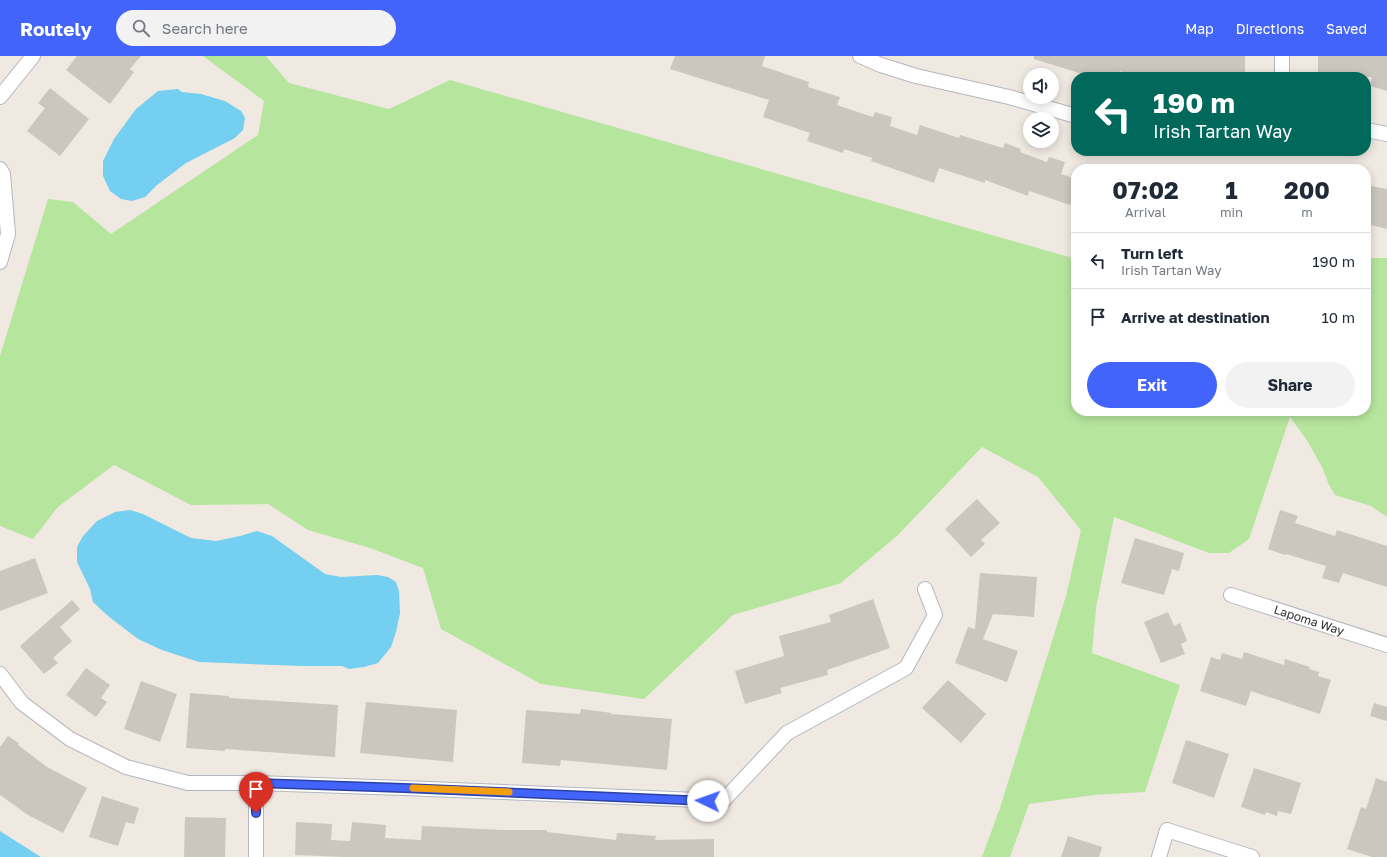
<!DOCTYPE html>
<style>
body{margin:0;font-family:"Golos Text",sans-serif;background:#f2f2f3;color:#1f2937;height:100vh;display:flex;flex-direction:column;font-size:15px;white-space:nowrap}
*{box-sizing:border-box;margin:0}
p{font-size:13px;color:#747a83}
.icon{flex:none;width:22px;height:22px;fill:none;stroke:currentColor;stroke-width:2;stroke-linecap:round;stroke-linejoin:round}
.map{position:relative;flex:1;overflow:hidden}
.drawer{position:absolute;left:1071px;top:108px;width:300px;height:252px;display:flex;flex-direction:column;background:#fff;border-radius:16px;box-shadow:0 2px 10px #0003}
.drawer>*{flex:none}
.hud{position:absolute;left:1071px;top:16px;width:300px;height:84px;border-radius:16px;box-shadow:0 2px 10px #0003;background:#00695c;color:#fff;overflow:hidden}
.fabs{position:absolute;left:1023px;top:12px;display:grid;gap:8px}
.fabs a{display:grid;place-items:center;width:36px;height:36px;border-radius:50%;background:#fff;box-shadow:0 2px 10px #0003;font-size:20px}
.pin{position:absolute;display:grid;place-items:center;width:34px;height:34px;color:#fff;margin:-41px -17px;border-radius:50% 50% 50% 0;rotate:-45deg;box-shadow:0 0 4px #0007}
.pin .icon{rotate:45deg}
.me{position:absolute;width:44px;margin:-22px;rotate:273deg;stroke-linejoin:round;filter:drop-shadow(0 0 3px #0008)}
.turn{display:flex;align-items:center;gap:14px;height:84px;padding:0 16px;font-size:18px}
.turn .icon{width:52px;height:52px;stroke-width:2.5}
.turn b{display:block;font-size:28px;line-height:34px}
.eta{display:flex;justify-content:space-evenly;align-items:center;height:68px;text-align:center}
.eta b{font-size:24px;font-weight:700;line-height:28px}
.button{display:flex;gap:8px;margin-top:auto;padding:8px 16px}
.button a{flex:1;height:46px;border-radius:24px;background:#4264fb;color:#fff;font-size:16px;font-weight:700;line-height:46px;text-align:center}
.button a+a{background:#f2f2f3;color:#1f2937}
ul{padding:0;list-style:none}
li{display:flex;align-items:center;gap:12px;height:56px;padding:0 16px;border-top:1px solid #e0e1e3}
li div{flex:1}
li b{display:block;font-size:15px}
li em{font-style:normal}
header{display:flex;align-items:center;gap:24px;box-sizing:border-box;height:56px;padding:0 20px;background:#4264fb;color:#fff}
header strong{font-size:19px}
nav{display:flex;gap:22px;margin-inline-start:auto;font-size:14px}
.search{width:280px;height:36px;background:#f2f2f3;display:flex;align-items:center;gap:10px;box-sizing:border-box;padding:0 14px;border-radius:22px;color:#747a83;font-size:15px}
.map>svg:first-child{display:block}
.green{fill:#b6e59e}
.water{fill:#75cff0}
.building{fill:#cbc7bf}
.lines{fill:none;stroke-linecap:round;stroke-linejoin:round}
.minor-casing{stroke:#b4b7c1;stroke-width:16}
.minor{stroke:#fff;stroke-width:14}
.route-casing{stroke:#2b41a3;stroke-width:10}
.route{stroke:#4264fb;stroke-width:7}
.slow{stroke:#f59e0b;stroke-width:7}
.labels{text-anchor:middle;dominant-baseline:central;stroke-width:3;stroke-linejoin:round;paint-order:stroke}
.street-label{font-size:12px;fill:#2e2e2e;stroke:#fff}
</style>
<header>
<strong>Routely</strong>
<div class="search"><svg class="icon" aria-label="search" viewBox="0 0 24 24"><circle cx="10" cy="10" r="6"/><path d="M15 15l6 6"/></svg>Search here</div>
<nav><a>Map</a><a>Directions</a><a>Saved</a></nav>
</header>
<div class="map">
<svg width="1387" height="801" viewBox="0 0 1387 801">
<rect width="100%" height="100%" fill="#efe9e1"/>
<path class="green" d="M 203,0 L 266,0 L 289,27 L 389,53 L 450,24 L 1076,203 L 1076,355 L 1366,355 L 1366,202 L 1387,202 L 1387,461 L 1371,450 L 1335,439 L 1329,429 L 1323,413 L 1308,386 L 1290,361 L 1249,483 L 1229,497 L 1209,497 L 1114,461 L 1096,552 L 1092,597 L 1180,629 L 1145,736 L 1094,739 L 1029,748 L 1010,801 L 982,801 L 1000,752 L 1066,540 L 1081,474 L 1038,421 L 982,391 L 898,479 L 841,527 L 733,559 L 644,643 L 541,628 L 441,573 L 423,512 L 370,492 L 308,474 L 268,448 L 191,449 L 114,409 L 58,451 L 33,483 L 0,470 L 0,300 L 48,143 L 73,146 L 111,178 L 258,79 L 264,45 Z"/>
<g class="water">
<path d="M 178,33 L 182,36 L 201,38 L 225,45 L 241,55 L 245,62 L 243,74 L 235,82 L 186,107 L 157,129 L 145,141 L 132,145 L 121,143 L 110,135 L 103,120 L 103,105 L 114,83 L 136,53 L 158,35 Z"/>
<path d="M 130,454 L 143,458 L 191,482 L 216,485 L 240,480 L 257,475 L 272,480 L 325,518 L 341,521 L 377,519 L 388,521 L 396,526 L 399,535 L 400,557 L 396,576 L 391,591 L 378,607 L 364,611 L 349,613 L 342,610 L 302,610 L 199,606 L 162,594 L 138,583 L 108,560 L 93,546 L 90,533 L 77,506 L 77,491 L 83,480 L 97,465 L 115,456 Z"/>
<path d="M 0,775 L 3,777 L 41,801 L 0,801 Z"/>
</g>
<g class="building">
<path d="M 77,0 L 141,0 L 130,13 L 134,16 L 110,48 L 66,14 Z"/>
<path d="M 675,0 L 765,0 L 762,10 L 809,26 L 808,31 L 840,41 L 837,49 L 873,61 L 875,56 L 892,61 L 890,70 L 917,79 L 920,69 L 959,82 L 960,79 L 1003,92 L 1005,87 L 1021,93 L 1020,96 L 1047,106 L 1049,101 L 1065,106 L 1061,118 L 1076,123 L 1076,130 L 1070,149 L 1029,135 L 1028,140 L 985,124 L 985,127 L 939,112 L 934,127 L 871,105 L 872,102 L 844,93 L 843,97 L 807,85 L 810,77 L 763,61 L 769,44 L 670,13 Z"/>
<path d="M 1034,0 L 1245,0 L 1245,21 L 1225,21 L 1226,18 L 1183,16 L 1182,21 L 1138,21 L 1120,15 L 1118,21 L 1092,21 L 1034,3 Z"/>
<path d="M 1318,0 L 1387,0 L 1387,35 L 1370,30 L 1372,21 L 1318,21 Z"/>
<path d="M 50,32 L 89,63 L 60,100 L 27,75 L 45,52 L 38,47 Z"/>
<path d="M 1366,129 L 1387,133 L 1387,173 L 1366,168 Z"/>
<path d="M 977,443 L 1000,467 L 981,484 L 985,488 L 971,501 L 945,473 Z"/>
<path d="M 1280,454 L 1298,460 L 1295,467 L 1335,480 L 1337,474 L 1387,490 L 1387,531 L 1343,517 L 1339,527 L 1322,522 L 1326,510 L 1286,498 L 1285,499 L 1268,493 Z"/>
<path d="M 1135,482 L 1184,497 L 1179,515 L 1172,513 L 1164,539 L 1121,527 Z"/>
<path d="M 35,502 L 48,537 L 0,555 L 0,515 Z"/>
<path d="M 980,517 L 1037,521 L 1034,561 L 993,558 L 983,583 L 1018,595 L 1007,626 L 955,607 L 968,571 L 975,573 Z"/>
<path d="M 873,543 L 890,592 L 827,614 L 828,619 L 780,632 L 782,637 L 745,648 L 735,615 L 784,600 L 779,580 L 831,566 L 829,559 Z"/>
<path d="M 72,544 L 80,553 L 60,571 L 72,585 L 53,602 L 58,607 L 44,618 L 20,590 Z"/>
<path d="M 1168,556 L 1174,570 L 1180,567 L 1187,585 L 1181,588 L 1185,598 L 1161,607 L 1144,566 Z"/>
<path d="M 1244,596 L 1284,609 L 1285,603 L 1310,611 L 1309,613 L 1319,616 L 1318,620 L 1331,624 L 1320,658 L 1251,635 L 1246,650 L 1200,635 L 1211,601 L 1220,604 L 1222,597 L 1242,603 Z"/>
<path d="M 86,612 L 110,629 L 101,642 L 107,646 L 96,661 L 66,639 Z"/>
<path d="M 948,624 L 986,658 L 961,687 L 922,652 Z"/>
<path d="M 141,625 L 177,638 L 160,686 L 124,673 Z"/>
<path d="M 190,637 L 229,640 L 229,642 L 338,649 L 335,701 L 225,693 L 225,695 L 186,692 Z"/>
<path d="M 366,646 L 457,654 L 453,706 L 360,697 Z"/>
<path d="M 1374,647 L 1387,651 L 1387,665 L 1370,660 Z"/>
<path d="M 581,653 L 612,657 L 611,658 L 672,663 L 667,714 L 561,704 L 560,710 L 522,707 L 526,654 L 580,658 Z"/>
<path d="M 8,680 L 19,687 L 18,689 L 47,711 L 87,732 L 63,777 L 28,759 L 0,739 L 0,691 Z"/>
<path d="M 1186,684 L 1229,698 L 1214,742 L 1172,727 Z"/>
<path d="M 1254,712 L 1301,727 L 1291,758 L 1278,755 L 1277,760 L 1266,756 L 1265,759 L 1241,751 Z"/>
<path d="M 1376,722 L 1387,726 L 1387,801 L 1372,801 L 1347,793 L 1361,751 L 1366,753 Z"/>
<path d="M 102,740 L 139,752 L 134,768 L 126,766 L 118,790 L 89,781 Z"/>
<path d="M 185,761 L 226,762 L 225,801 L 184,801 Z"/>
<path d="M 296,766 L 332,768 L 331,784 L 350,785 L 352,766 L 386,769 L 385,782 L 421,784 L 422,770 L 503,774 L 547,774 L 547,776 L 616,784 L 617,777 L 656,780 L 655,784 L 714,783 L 714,801 L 344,801 L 295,799 Z"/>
<path d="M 1068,780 L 1102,791 L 1099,801 L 1061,801 Z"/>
</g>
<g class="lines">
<g class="minor-casing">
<g id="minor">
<path d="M 860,0 L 881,9 L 916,20 L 1009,41 L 1076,60"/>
<path d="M 1282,0 L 1282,21"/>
<path d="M 0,41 L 33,0"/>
<path d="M 1366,74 L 1387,78"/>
<path d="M 0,113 L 3,118 L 8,178 L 0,206"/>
<path d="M 1231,539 L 1387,589"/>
<path d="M 0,618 L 22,647 L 70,683 L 126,711 L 188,727 L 256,727 L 404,732 L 723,745 L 787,677 L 906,612 L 935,559 L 925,533"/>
<path d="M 256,727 L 256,801"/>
<path d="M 1159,801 L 1167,774 L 1252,801"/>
</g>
</g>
<use href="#minor" class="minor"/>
</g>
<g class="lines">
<g class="route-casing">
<path id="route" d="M 256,757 L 256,727 L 404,732 L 708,745"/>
</g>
<use href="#route" class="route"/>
<path class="slow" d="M 413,732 L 509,736"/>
</g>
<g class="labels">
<g class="street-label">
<text transform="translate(1309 564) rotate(18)">Lapoma Way</text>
</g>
</g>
</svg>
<div class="fabs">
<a><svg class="icon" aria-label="sound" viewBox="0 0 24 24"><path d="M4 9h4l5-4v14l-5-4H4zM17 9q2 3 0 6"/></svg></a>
<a><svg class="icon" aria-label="layers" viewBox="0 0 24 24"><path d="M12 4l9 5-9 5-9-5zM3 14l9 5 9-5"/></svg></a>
</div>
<div class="pin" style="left:256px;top:757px;background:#d93025"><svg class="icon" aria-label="arrive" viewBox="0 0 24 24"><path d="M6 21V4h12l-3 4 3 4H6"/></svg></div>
<svg class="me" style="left:708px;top:745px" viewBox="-20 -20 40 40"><circle r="19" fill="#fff"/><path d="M0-13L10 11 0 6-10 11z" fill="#4264fb"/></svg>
<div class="hud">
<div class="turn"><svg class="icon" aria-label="left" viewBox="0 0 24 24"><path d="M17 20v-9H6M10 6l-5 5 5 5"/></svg><div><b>190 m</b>Irish Tartan Way</div></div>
</div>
<section class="drawer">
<div class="eta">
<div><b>07:02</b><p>Arrival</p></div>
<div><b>1</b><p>min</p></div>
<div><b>200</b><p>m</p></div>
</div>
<ul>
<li><svg class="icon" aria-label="left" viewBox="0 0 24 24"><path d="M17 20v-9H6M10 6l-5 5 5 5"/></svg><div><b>Turn left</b><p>Irish Tartan Way</p></div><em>190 m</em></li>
<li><svg class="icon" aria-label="arrive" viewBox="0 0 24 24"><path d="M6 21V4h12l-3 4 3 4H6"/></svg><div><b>Arrive at destination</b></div><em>10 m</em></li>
</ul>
<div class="button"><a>Exit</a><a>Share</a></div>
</section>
</div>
